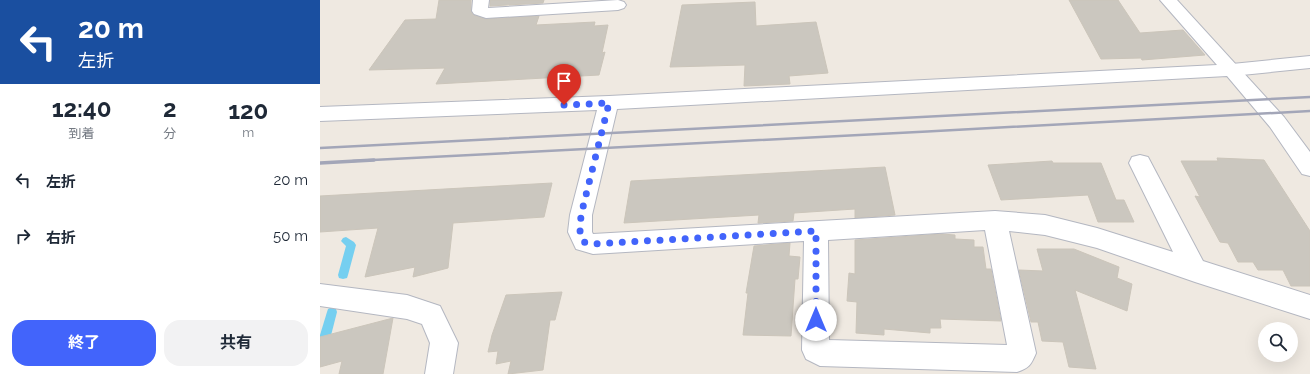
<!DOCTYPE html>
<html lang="ja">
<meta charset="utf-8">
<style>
body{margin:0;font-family:Raleway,"Noto Sans JP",sans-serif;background:#f2f2f3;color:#1f2937;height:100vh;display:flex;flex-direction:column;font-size:15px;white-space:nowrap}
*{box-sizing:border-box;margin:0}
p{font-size:13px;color:#747a83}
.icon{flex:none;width:22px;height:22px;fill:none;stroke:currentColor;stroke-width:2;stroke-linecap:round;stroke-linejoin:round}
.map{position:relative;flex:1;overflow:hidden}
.panel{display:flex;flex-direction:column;background:#fff;width:320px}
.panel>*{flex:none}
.banner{background:#1a4fa0;color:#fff;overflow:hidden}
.tools{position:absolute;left:938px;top:322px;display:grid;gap:8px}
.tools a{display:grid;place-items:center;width:40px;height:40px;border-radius:50%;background:#fff;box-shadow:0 4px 16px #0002;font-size:20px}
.pin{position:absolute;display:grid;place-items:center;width:34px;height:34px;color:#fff;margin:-41px -17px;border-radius:50% 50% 50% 0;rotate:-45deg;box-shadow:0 0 4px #0007}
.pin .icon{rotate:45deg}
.me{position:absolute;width:44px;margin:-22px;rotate:0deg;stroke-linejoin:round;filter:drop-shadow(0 0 3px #0008)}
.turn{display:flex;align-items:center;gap:14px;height:84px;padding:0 12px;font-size:18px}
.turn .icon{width:52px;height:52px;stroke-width:2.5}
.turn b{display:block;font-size:28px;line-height:34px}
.eta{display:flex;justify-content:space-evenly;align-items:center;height:68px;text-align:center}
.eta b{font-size:24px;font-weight:700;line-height:28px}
.button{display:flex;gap:8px;margin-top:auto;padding:8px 12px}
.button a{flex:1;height:46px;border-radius:16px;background:#4264fb;color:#fff;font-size:16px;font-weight:700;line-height:46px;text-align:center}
.button a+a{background:#f2f2f3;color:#1f2937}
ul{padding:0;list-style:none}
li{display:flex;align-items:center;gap:12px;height:56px;padding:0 12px}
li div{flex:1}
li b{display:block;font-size:15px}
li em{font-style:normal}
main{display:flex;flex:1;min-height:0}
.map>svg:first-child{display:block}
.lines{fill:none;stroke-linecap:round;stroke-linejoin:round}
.stream{fill:#75cff0;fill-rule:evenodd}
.building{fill:#cbc7bf;stroke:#cbc5ba}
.minor-casing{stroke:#b4b7c1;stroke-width:2}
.tertiary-casing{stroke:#b4b7c1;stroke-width:2}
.minor{fill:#fff;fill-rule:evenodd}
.tertiary{fill:#fff;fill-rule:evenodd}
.rail-far1{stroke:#a3a6b8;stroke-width:2.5}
.rail{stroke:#a3a6b8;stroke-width:3.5}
.route{stroke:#4264fb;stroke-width:7;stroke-dasharray:0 12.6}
</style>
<main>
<section class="panel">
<div class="banner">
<div class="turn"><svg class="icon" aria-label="left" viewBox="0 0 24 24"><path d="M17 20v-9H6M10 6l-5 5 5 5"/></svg><div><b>20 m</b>左折</div></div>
</div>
<div class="eta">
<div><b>12:40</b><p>到着</p></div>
<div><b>2</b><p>分</p></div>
<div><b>120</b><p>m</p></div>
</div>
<ul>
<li><svg class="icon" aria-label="left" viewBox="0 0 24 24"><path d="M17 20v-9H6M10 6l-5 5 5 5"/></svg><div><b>左折</b></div><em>20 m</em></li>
<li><svg class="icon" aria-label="right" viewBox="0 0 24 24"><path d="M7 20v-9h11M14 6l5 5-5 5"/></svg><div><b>右折</b></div><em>50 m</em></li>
</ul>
<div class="button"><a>終了</a><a>共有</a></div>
</section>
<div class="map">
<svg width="990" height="374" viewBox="0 0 990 374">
<rect width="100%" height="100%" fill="#efe9e1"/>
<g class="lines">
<g class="stream">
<path d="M 26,237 L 34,242 L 36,245 L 28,275 L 27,278 L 23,279 L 19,278 L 18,275 L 26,246 L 21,241 L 23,238 Z"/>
<path d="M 12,307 L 16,309 L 17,312 L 6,355 L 4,359 L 0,360 L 0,335 L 7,312 L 8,309 Z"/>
</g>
</g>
<g class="building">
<path d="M 119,0 L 151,0 L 151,11 L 153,15 L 166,19 L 219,16 L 216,25 L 275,22 L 274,26 L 288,25 L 282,53 L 285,52 L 279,75 L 116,84 L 125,68 L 49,70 L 85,20 L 116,19 Z"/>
<path d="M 170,0 L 224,0 L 223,3 L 170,6 Z"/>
<path d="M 749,0 L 798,0 L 820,33 L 863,30 L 885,55 L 822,60 L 821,58 L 781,59 Z"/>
<path d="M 435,2 L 436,26 L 496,22 L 508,73 L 469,76 L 470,84 L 424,86 L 425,65 L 350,67 L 362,5 Z"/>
<path d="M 897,158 L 944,160 L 990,231 L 990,286 L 971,286 L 963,270 L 938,270 L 933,262 L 918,262 L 908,243 L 900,242 L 875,196 L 880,197 L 861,161 L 898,161 Z"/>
<path d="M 732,161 L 733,163 L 781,163 L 796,200 L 804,200 L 814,222 L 778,222 L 768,195 L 681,200 L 668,165 Z"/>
<path d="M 565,167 L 575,215 L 535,218 L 535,209 L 474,213 L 473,221 L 438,223 L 439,215 L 304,223 L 311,181 Z"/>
<path d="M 232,183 L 224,217 L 133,223 L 128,268 L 93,277 L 95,267 L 45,277 L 58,228 L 0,232 L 0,196 Z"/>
<path d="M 622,234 L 635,235 L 635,239 L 654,240 L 654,247 L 663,247 L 666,269 L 671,269 L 681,321 L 620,319 L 621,328 L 610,328 L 610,333 L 564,329 L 564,335 L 536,333 L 537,302 L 527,301 L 529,273 L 535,274 L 535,240 Z"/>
<path d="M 470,243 L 469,256 L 480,257 L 478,279 L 475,279 L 471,336 L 423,335 L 428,293 L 426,293 L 434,246 Z"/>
<path d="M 717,249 L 754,249 L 799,267 L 797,278 L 812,284 L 807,311 L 755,290 L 776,369 L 749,367 L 743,342 L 722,341 L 718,322 L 711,322 L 699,270 L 723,271 Z"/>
<path d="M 242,292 L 235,320 L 230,320 L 223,370 L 188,374 L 191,361 L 176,364 L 178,351 L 168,352 L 172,335 L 186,295 Z"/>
<path d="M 73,318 L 63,374 L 19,374 L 22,361 L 0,367 L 0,337 Z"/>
</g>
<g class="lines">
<g class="minor-casing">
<g id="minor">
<path d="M 153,0 L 169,0 L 168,8 L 298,0 L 304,2 L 306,5 L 304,8 L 298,10 L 166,18 L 154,14 L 152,11 Z"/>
<path d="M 840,0 L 857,0 L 964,117 L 990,152 L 990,176 L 982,174 L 950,127 L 907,76 L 297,109 L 272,215 L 272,232 L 273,234 L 675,211 L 725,215 L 777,228 L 853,252 L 809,163 L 812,157 L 820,155 L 828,157 L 883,261 L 990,295 L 990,319 L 875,282 L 777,248 L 725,235 L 689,231 L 716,353 C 711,365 709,368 697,372 L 500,366 L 486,359 L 482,350 L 484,241 L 273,254 L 256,249 L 248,232 L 250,215 L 277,110 L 0,121 L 0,107 L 289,96 L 897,65 ZM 665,230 L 687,345 L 509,340 L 508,240 Z"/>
<path d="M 0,284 L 87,295 L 120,306 L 138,343 L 133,374 L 105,374 L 110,343 L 102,324 L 87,319 L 0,306 Z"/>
</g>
</g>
<g class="tertiary-casing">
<path id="tertiary" d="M 990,56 L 990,68 L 912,76 L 906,74 L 903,70 L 906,66 L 912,64 Z"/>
</g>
<use href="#minor" class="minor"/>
<use href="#tertiary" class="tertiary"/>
<g class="rail-far1">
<path d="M 0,148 L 990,97"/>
<path d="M 33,161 C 352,147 671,127 990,111"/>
</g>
<path class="rail" d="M 0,163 L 54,160"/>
</g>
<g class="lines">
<path class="route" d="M 244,105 L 289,103 L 261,215 L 260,232 L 264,242 L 274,244 L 496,231 L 496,320"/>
</g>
</svg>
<div class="tools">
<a><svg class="icon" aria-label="search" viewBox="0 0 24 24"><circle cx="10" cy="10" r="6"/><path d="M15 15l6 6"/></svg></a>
</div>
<div class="pin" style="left:244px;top:105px;background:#d93025"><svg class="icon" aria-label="arrive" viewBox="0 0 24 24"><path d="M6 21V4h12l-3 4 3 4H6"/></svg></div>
<svg class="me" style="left:496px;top:320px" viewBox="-20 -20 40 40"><circle r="19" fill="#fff"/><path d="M0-13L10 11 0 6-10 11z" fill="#4264fb"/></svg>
</div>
</main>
